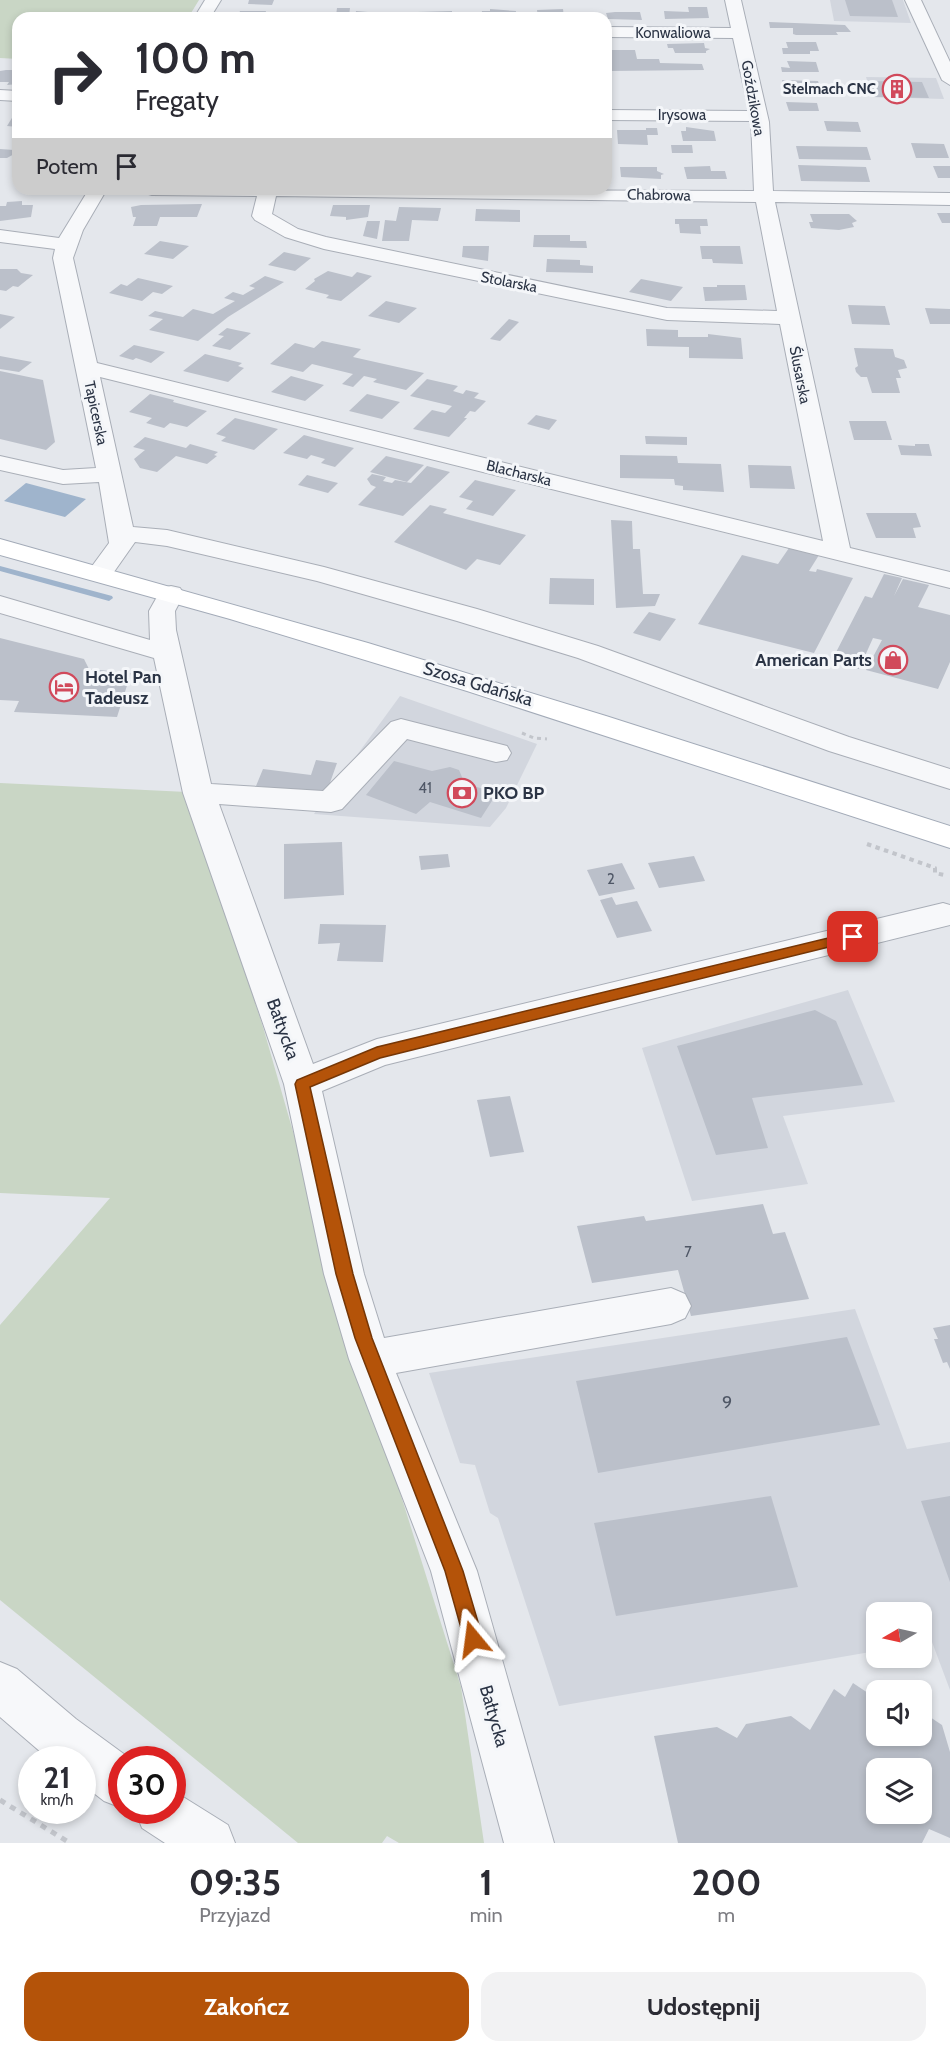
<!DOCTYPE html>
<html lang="pl">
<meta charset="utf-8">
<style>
body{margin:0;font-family:Cabin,sans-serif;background:#f2f2f3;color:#2b2b33;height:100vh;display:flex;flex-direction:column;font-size:22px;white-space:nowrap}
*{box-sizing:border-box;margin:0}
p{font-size:20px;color:#7c7c81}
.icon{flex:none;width:33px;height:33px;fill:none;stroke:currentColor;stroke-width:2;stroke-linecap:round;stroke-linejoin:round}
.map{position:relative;height:1843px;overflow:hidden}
.sheet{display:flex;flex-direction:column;background:#fff;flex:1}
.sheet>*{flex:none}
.guide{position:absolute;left:12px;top:12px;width:600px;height:183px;border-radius:18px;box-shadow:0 3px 9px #0003;background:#fff;color:#2b2b33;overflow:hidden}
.needle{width:39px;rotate:261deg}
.fabs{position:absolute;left:866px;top:1602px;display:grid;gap:12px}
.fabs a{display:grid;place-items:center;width:66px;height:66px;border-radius:12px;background:#fff;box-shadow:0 3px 9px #0003;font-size:30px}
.speed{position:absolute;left:18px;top:1746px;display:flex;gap:12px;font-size:30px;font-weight:700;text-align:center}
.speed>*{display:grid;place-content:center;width:78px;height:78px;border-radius:50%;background:#fff;box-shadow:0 3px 9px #0003;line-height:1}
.speed small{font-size:15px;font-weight:400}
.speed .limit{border:9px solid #d22;background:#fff;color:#111}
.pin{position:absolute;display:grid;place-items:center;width:51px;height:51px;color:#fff;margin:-26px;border-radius:12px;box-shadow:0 3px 9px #0006}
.me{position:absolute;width:66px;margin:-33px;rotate:344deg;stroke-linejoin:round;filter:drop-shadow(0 0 4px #0008)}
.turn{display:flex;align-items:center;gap:21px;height:126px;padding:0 24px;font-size:27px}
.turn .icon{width:78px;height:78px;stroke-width:2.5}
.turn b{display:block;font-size:42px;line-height:51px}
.then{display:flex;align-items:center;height:57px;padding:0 24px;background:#0003;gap:12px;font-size:22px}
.eta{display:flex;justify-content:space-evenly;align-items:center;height:102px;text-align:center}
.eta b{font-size:36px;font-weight:700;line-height:42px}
.button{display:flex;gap:12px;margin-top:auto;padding:12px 24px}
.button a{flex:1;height:69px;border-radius:18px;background:#b45309;color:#fff;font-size:24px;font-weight:700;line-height:69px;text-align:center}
.button a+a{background:#f2f2f3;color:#2b2b33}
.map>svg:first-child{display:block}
.built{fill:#d2d6de}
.green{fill:#c9d6c5}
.water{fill:#9fb4cc}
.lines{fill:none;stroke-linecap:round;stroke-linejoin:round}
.stream{fill:#9fb4cc;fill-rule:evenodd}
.building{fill:#bbc0ca;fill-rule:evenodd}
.minor-casing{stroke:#a9aeb7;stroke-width:2}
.major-casing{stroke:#a3abb8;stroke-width:2}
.path-far2{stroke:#c2c5cb;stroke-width:3;stroke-dasharray:4 4;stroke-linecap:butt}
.path-far1{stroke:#c2c5cb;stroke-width:4;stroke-dasharray:4.5 4.5;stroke-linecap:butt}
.path{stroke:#c2c5cb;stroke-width:5;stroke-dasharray:6 6;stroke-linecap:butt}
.minor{fill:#f7f8fa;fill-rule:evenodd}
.major{fill:#fff;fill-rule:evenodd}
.route{fill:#b45309;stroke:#753606;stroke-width:1.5}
.labels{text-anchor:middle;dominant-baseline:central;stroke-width:6;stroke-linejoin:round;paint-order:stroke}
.far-street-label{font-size:15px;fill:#2b3445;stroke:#f4f6f9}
.far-poi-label{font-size:15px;font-weight:bold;fill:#2b3445;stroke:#f4f6f9;text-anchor:end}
.number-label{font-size:15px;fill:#4f5766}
.poi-label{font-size:18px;font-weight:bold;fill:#2b3445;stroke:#f4f6f9;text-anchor:start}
.street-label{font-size:18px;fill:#2b3445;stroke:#f4f6f9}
.near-number-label{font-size:18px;fill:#4f5766}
</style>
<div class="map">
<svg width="950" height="1843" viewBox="0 0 950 1843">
<rect width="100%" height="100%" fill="#e4e7ec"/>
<g class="built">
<path d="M 830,0 L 903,0 L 911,23 L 834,21 Z"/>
<path d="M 866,77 L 936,78 L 944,99 L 872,97 Z"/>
<path d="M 400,696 L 537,744 L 506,808 L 490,827 L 314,814 Z"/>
<path d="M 848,990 L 895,1102 L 783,1116 L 808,1184 L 692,1201 L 642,1048 Z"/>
<path d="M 855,1309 L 907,1449 L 950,1442 L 950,1690 L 932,1642 L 921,1643 L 921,1612 L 876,1612 L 876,1651 L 559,1706 L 498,1518 L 490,1513 L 475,1465 L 460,1463 L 429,1373 Z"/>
</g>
<g class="green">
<path d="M 0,0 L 199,0 L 188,18 L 18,18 L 18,59 L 0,58 Z"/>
<path d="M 0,783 L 187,792 L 263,1027 L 360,1365 L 461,1687 L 484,1843 L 399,1843 L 387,1836 L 382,1843 L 298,1843 L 0,1600 L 0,1325 L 110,1198 L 0,1193 Z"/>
</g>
<path class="water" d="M 26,483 L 86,499 L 65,517 L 4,501 Z"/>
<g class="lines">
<path class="stream" d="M 0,566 L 112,596 L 113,598 L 109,601 L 0,571 Z"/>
</g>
<g class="building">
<path d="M 249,0 L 274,0 L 272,5 L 248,4 Z"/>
<path d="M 845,0 L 892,0 L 898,17 L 850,16 Z"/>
<path d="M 688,7 L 707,7 L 709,18 L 665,19 L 664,11 L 689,12 Z"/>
<path d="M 337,8 L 350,8 L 349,16 L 336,16 Z"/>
<path d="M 490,9 L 516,11 L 515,18 L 481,18 L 482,11 L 490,11 Z"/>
<path d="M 563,9 L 564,18 L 538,18 L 537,10 Z"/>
<path d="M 240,11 L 266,11 L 264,18 L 241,18 L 242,16 L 238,16 Z"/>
<path d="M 356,11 L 380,13 L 379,18 L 355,18 Z"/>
<path d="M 452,11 L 452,18 L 416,18 L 417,12 Z"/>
<path d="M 615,12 L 640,12 L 642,20 L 608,19 L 606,13 Z"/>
<path d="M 769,22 L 845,25 L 851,32 L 836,32 L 838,35 L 796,35 L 793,34 L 793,28 L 770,28 Z"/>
<path d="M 786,42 L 816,42 L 819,51 L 810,51 L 810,54 L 783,54 L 782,48 L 788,48 Z"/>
<path d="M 704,43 L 705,48 L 710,49 L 706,51 L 706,53 L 675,53 L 673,48 L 668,48 L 667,44 Z"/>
<path d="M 608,50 L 635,50 L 637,59 L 659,59 L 660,63 L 702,64 L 704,70 L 611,71 Z"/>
<path d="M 787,61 L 816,62 L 819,72 L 782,72 L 781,67 L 790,68 Z"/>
<path d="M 6,70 L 18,70 L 18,84 L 7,85 L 9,82 L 0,82 L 0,71 Z"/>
<path d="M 782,80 L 818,81 L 821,91 L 785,90 Z"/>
<path d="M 866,81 L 922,82 L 929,98 L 872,97 Z"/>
<path d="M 786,102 L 817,103 L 819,111 L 789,111 Z"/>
<path d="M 15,113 L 18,113 L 18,127 L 7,126 Z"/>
<path d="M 824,121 L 858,122 L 861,132 L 827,131 Z"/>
<path d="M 686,127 L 714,131 L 716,141 L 683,141 L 681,131 L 686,131 Z"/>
<path d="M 646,128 L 657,128 L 658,135 L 647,135 L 648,145 L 618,144 L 617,130 L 646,130 Z"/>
<path d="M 911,143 L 944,144 L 949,158 L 916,158 Z"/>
<path d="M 671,145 L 692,145 L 693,153 L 672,153 Z"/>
<path d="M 796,146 L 867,147 L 871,160 L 799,159 Z"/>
<path d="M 0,149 L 14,150 L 16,153 L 7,158 L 0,158 Z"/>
<path d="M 798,165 L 866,167 L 870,182 L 801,181 Z"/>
<path d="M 710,166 L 711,171 L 725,171 L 727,179 L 687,179 L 684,167 Z"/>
<path d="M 933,166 L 950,166 L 950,178 L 938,178 Z"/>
<path d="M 620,167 L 657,167 L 657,171 L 664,174 L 661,175 L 661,179 L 621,177 Z"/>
<path d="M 22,201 L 22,205 L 33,205 L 31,217 L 0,221 L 0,206 L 6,206 L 7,202 Z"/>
<path d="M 202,204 L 197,217 L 160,217 L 157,226 L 133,226 L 136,217 L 133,217 L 131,207 L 141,205 Z"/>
<path d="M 333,205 L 370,205 L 368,217 L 346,220 L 346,217 L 330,216 Z"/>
<path d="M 399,207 L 441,208 L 438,221 L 412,220 L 409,241 L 382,241 L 385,220 L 396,221 Z"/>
<path d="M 476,209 L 520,210 L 520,222 L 475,221 Z"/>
<path d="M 937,213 L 950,213 L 950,223 L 942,223 Z"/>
<path d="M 810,214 L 849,214 L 857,221 L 852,223 L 854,227 L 839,230 L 811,228 L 809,222 L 813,222 Z"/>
<path d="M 675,219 L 707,219 L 708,226 L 700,226 L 701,234 L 680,233 L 679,224 L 675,224 Z"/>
<path d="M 367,221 L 380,221 L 377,239 L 363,236 Z"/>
<path d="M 534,235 L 570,235 L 570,241 L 586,241 L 587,248 L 533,247 Z"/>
<path d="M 160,241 L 189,246 L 173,259 L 144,254 Z"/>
<path d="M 463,246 L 489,246 L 488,261 L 462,257 Z"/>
<path d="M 700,246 L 740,246 L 743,264 L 713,263 L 712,259 L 702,259 Z"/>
<path d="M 284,252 L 311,258 L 295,271 L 268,265 Z"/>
<path d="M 547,259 L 580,260 L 580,265 L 593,266 L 593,273 L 546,272 Z"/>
<path d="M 0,269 L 17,269 L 21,273 L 33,275 L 18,287 L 13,286 L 6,291 L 0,290 Z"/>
<path d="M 328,271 L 352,277 L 357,272 L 372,276 L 341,301 L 326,298 L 329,295 L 305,289 L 315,281 L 314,279 Z"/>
<path d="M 265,276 L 284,282 L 228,317 L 198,341 L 149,330 L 163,319 L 148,316 L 155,311 L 183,317 L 193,309 L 213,314 L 235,301 L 224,298 L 233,292 L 243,295 L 255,288 L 249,286 Z"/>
<path d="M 138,278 L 173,286 L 162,294 L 153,292 L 142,301 L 109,293 L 121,284 L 127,286 Z"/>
<path d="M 641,279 L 683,287 L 671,301 L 629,292 Z"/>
<path d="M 717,285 L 745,285 L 747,300 L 705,301 L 703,287 L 717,287 Z"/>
<path d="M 386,301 L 417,308 L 399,323 L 368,316 Z"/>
<path d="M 848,305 L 885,306 L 890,325 L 852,324 Z"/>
<path d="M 925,308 L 950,309 L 950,324 L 930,324 Z"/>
<path d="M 0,314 L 15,317 L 0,329 Z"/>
<path d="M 509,319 L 519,322 L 500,341 L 490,339 Z"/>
<path d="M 227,328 L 236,330 L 251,333 L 230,350 L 212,346 L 224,336 L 218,335 Z"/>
<path d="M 646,329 L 678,330 L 678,337 L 708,337 L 708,334 L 741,338 L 743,359 L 689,358 L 689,347 L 647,346 Z"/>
<path d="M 322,341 L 361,349 L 353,357 L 424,373 L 406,390 L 373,382 L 377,379 L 364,376 L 353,387 L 342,384 L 353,374 L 312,364 L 303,372 L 270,364 L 295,343 L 314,348 Z"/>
<path d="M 134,345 L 165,352 L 151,363 L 136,358 L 133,360 L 119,356 Z"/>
<path d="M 854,348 L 893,349 L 895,357 L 904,360 L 907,368 L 898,370 L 901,378 L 896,378 L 900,393 L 872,393 L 867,377 L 861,377 L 856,372 L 855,368 L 858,366 Z"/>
<path d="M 205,354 L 242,363 L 238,366 L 244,368 L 228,382 L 183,371 Z"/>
<path d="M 0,356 L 32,362 L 19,372 L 0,369 Z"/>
<path d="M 0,371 L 43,380 L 55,442 L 46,450 L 0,439 Z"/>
<path d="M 291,376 L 324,385 L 305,401 L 271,392 Z"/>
<path d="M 427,379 L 458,386 L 453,391 L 463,394 L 466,390 L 479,393 L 474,398 L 486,401 L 475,412 L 470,411 L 464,418 L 467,418 L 449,437 L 413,429 L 432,410 L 445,413 L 452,406 L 410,396 Z"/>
<path d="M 150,394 L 174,400 L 173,402 L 207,411 L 187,427 L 170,423 L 164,428 L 146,423 L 152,418 L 129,412 Z"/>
<path d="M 367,394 L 400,402 L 382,419 L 349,411 Z"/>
<path d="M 536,415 L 557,420 L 549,430 L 527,424 Z"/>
<path d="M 235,418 L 278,429 L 254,450 L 221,441 L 226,437 L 216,434 Z"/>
<path d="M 849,421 L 886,421 L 892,440 L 854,440 Z"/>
<path d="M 304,435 L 326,441 L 354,448 L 335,467 L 321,463 L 325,459 L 311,455 L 307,459 L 283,453 Z"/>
<path d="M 645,436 L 687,437 L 687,445 L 646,444 Z"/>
<path d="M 145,437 L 186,448 L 190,444 L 218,452 L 214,455 L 217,456 L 207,464 L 176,456 L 157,472 L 140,468 L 134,459 L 145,450 L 133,447 Z"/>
<path d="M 915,444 L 929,444 L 932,456 L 901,455 L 898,445 L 915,446 Z"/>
<path d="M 620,455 L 677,456 L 678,463 L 721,464 L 724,492 L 683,490 L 683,486 L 675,485 L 674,479 L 620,478 Z"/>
<path d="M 386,456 L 424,465 L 407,482 L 370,472 Z"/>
<path d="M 748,465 L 791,466 L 795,489 L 750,488 Z"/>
<path d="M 427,466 L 450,472 L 403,516 L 358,505 L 376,487 L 371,485 L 367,479 L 372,474 L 386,477 L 383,481 L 392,483 L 395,480 L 411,483 Z"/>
<path d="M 307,475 L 338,483 L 328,493 L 298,485 Z"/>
<path d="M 475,480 L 516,490 L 493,516 L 466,509 L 473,501 L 459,497 Z"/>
<path d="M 430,505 L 447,509 L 443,513 L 526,535 L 500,565 L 477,559 L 466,570 L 394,542 Z"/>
<path d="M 866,513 L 916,513 L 921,527 L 913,528 L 916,538 L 876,538 Z"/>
<path d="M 611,520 L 632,521 L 633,549 L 640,549 L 643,594 L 660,594 L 655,606 L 616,608 Z"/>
<path d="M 789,548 L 819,555 L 809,571 L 816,572 L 817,569 L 853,578 L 814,653 L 698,624 L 742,555 L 778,564 Z"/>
<path d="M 884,574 L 902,578 L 894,596 L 903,579 L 929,585 L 918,607 L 950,615 L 950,662 L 938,689 L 866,670 L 882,640 L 873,638 L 859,669 L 831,662 L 865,596 L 872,598 Z"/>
<path d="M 550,578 L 594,579 L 594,605 L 549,604 Z"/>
<path d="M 649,612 L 676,619 L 660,641 L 633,633 Z"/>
<path d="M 0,638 L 84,659 L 89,669 L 131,673 L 117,717 L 14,712 L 19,701 L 0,700 Z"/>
<path d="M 316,760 L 337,763 L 326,794 L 256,786 L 263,769 L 311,775 Z"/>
<path d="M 394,761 L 432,771 L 450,767 L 459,770 L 462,777 L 460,782 L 497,793 L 481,818 L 430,802 L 416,814 L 366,795 Z"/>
<path d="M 342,842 L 344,895 L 284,899 L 284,844 Z"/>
<path d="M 448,854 L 450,867 L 421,870 L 419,856 Z"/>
<path d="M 694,856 L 705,881 L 659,888 L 648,863 Z"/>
<path d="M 622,863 L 635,889 L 599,896 L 587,870 Z"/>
<path d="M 612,897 L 616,905 L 637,901 L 652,931 L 617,938 L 600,900 Z"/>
<path d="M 320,924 L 386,925 L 383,962 L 337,961 L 340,943 L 318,944 Z"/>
<path d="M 815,1010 L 836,1021 L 863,1085 L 752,1098 L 768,1148 L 716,1155 L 677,1046 Z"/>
<path d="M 510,1096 L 524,1152 L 490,1157 L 477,1100 Z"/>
<path d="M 763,1204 L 773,1234 L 785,1232 L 809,1299 L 691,1316 L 678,1270 L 592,1283 L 577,1226 L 644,1216 L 646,1221 Z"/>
<path d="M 950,1325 L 950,1369 L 947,1362 L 943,1363 L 934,1339 L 938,1339 L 933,1328 Z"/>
<path d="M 847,1337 L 880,1425 L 598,1473 L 576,1381 Z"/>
<path d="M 771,1496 L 798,1587 L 616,1616 L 594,1523 Z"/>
<path d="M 950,1496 L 950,1582 L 921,1501 Z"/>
<path d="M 878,1682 L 890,1690 L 876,1690 L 876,1736 L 921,1736 L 921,1711 L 942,1725 L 950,1752 L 950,1838 L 929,1829 L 922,1843 L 678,1843 L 654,1736 L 717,1727 L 737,1738 L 746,1724 L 791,1716 L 810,1730 L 834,1689 L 845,1697 L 853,1683 L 871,1695 ZM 876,1768 L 921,1768 L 921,1814 L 876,1814 Z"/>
</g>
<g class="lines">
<g class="minor-casing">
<g id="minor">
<path d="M 205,0 L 221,0 L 210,18 L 194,18 Z"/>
<path d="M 725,0 L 741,0 L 769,122 L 773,191 L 950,193 L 950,205 L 775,202 L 850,548 L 950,572 L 950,588 L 100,377 L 133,527 L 167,530 L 324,567 L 477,609 L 598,646 L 849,737 L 950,769 L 950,789 L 829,751 L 578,658 L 457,621 L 317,581 L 167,546 L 135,542 L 109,579 L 100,581 L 91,579 L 87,573 L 109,543 L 99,482 L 63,484 L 0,470 L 0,456 L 63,470 L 96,468 L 53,258 L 55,249 L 0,242 L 0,230 L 59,238 L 89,189 L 107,189 L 83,230 L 73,258 L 97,363 L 823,541 L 780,324 L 667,320 L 324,249 L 285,237 L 255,220 L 252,216 L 257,196 L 152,195 L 145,193 L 143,189 L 754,191 L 751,121 L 606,120 L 606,110 L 749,111 L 733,38 L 606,37 L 606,27 L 731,28 ZM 276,196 L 756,202 L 777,311 L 667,308 L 326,237 L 298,229 L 272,214 Z"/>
<path d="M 905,0 L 921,0 L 950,62 L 950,85 L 942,80 Z"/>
<path d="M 0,90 L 18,91 L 18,101 L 0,100 Z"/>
<path d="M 171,586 L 180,588 L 184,594 L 175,611 L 176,630 L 211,784 L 323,791 L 391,722 L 401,719 L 507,746 L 511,753 L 507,760 L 496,762 L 407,739 L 342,809 L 331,812 L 219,804 L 313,1064 L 377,1039 L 943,903 L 950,905 L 950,925 L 385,1065 L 322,1091 L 364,1274 L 384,1338 L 671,1288 L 685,1294 L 691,1306 L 685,1318 L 671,1324 L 396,1373 L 477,1571 L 554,1843 L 504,1843 L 431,1571 L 349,1359 L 324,1274 L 284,1084 L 183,793 L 154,658 L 0,613 L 0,596 L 150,640 L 149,611 L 162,588 Z"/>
<path d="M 0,1662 L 17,1669 L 76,1719 L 132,1760 L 122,1760 L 122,1808 L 104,1801 L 82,1784 L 82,1760 L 50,1760 L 0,1717 Z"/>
<path d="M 172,1790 L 228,1825 L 235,1843 L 165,1843 L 142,1828 L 135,1810 L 172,1810 Z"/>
</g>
</g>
<g class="major-casing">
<path id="major" d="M 0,539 L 368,643 L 606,716 L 950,826 L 950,848 L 467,691 L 230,619 L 0,555 Z"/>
</g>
<path class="path-far2" d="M 522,733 L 534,738 L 547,739"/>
<path class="path-far1" d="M 867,844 L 935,868 L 935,873 L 944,875"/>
<path class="path" d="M 0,1800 L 70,1843"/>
<use href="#minor" class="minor"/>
<use href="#major" class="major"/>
</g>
<path class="route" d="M 853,932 L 857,933 L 859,937 L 857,940 L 380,1058 L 310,1087 L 353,1274 L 372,1338 L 463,1571 L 483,1639 L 480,1646 L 473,1649 L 466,1646 L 445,1571 L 355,1338 L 336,1274 L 295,1084 L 297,1080 L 377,1047 Z"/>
<defs>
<g id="building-ring" transform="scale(1.5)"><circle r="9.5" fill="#f4f6f9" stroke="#d1495b" stroke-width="1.5"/><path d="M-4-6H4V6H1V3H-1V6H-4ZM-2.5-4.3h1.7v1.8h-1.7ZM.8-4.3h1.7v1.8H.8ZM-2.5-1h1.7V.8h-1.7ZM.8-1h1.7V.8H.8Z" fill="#d1495b"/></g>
<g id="shop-ring" transform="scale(1.5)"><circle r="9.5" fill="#f4f6f9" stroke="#d1495b" stroke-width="1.5"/><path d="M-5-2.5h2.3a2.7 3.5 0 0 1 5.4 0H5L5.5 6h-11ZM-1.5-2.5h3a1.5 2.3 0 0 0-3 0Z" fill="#d1495b"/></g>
<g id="hotel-ring" transform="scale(1.5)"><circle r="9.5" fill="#f4f6f9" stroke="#d1495b" stroke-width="1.5"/><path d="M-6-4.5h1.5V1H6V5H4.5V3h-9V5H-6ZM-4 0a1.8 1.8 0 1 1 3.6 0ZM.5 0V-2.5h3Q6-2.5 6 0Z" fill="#d1495b"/></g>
<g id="bank-ring" transform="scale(1.5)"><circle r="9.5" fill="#f4f6f9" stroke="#d1495b" stroke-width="1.5"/><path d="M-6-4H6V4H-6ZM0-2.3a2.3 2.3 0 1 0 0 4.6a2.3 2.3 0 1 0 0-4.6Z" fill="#d1495b"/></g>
</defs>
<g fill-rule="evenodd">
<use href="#building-ring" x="897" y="89"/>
<use href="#shop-ring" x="893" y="660"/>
<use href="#hotel-ring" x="64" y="687"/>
<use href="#bank-ring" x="462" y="793"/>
</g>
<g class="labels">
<g class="far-street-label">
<text x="673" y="33">Konwaliowa</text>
<text transform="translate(753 98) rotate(80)">Goździkowa</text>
<text x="682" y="115">Irysowa</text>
<text transform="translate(659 195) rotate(1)">Chabrowa</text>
<text transform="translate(509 282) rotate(11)">Stolarska</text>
<text transform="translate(800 375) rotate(79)">Ślusarska</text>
<text transform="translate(96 413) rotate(78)">Tapicerska</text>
<text transform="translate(519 473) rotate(14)">Blacharska</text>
</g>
<g class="far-poi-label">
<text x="876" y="89">Stelmach CNC</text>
</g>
<g class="number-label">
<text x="425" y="788">41</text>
<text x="611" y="879">2</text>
<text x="688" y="1252">7</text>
</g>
<g class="poi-label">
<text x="872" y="660" text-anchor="end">American Parts</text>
<text x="85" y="677">Hotel Pan<tspan x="85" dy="21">Tadeusz</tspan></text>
<text x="483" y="793">PKO BP</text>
</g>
<g class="street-label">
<text transform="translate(478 684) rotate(17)">Szosa Gdańska</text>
<text transform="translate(283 1029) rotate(70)">Bałtycka</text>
<text transform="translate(494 1716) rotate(74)">Bałtycka</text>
</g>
<g class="near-number-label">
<text x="727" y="1403">9</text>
</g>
</g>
</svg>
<div class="fabs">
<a><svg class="needle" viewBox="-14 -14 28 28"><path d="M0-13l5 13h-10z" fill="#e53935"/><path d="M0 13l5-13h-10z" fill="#7c7c81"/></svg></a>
<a><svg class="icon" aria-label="sound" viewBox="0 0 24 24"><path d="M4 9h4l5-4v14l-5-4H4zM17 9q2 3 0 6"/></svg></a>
<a><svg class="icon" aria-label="layers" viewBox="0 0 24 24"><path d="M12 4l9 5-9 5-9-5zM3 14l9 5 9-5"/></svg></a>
</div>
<div class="speed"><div>21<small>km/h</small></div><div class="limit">30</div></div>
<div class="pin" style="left:853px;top:937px;background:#d93025"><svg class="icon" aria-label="arrive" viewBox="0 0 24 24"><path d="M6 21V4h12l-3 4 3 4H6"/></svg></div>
<svg class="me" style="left:473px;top:1639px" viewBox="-20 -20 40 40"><path d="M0-17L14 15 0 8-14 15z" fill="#b45309" stroke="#fff" stroke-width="4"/></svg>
<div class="guide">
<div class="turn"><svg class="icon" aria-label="right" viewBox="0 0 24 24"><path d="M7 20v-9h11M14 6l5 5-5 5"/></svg><div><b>100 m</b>Fregaty</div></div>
<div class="then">Potem<svg class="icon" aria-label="arrive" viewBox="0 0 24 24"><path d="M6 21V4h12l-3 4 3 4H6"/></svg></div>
</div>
</div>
<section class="sheet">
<div class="eta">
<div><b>09:35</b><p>Przyjazd</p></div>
<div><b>1</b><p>min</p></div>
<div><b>200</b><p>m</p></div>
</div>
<div class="button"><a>Zakończ</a><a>Udostępnij</a></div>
</section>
